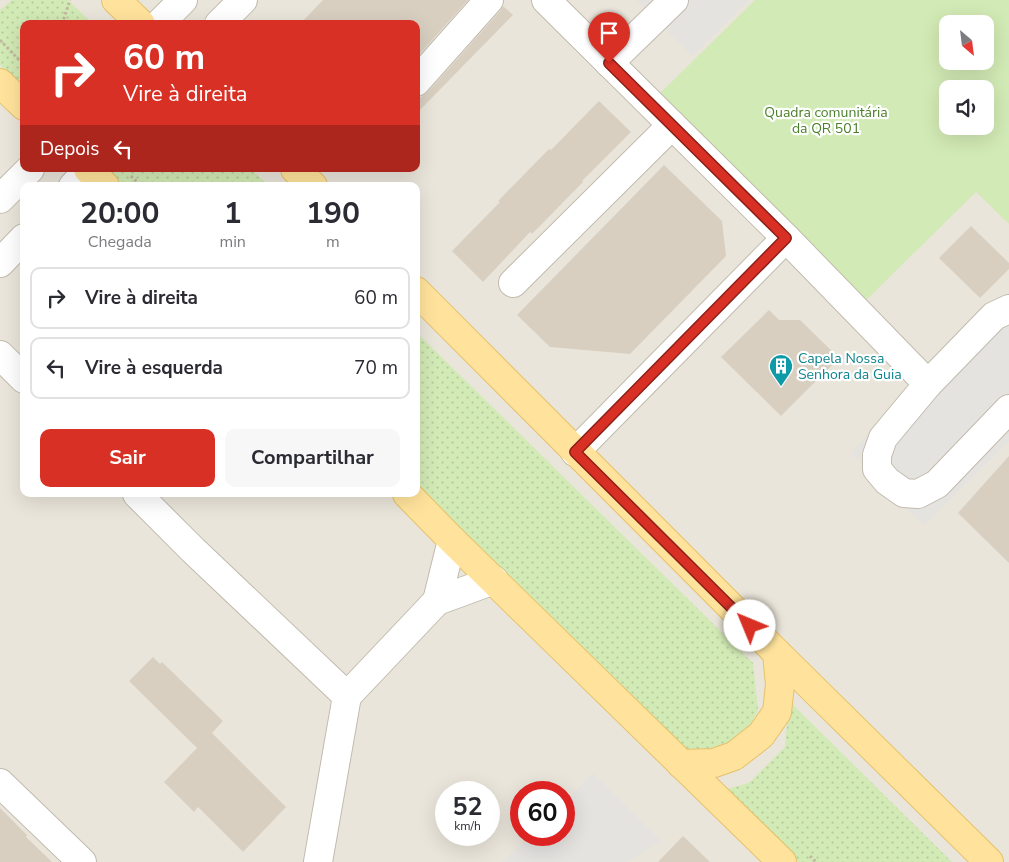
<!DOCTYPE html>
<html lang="pt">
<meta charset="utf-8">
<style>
body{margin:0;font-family:"Nunito Sans",sans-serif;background:#f7f7f7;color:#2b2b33;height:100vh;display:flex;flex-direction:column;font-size:19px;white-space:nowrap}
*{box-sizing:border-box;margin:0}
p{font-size:16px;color:#7c7c81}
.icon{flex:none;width:28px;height:28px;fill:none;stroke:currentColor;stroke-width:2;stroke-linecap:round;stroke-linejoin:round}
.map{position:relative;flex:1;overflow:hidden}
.drawer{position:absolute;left:20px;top:182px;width:400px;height:315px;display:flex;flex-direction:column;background:#fff;border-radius:10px;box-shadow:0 5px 20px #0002}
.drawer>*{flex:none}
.banner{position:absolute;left:20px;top:20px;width:400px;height:152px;border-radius:10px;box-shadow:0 5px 20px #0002;background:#d93025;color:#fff;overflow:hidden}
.needle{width:32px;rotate:152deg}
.fabs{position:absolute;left:939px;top:15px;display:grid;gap:10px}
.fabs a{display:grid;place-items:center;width:55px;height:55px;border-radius:10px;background:#fff;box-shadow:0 5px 20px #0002;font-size:25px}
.speed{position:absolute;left:435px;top:781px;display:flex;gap:10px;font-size:25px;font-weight:700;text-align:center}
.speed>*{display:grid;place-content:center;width:65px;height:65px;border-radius:50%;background:#fff;box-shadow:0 5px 20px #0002;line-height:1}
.speed small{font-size:12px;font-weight:400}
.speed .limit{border:8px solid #d22;background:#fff;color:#111}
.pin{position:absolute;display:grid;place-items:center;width:42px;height:42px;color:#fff;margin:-51px -21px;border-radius:50% 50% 50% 0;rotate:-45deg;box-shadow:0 0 5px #0007}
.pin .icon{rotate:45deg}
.me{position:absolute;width:55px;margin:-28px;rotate:315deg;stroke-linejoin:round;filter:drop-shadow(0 0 4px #0008)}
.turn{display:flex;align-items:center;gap:18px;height:105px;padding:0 20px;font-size:22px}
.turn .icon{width:65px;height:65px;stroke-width:2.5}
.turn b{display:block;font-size:35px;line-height:42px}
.then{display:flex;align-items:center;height:48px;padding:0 20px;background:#0003;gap:10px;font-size:19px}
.eta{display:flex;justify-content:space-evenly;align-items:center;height:85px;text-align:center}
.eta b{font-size:30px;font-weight:700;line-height:35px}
.button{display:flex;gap:10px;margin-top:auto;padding:10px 20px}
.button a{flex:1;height:58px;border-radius:10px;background:#d93025;color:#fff;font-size:20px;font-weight:700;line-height:58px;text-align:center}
.button a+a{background:#f7f7f7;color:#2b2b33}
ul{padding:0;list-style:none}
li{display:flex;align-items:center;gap:15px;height:62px;margin:0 10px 8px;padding:0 10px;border:2px solid #e1e1e2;border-radius:10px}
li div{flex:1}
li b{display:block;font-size:19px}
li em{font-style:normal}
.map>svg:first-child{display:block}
.residential{fill:#eae5da;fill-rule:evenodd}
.grass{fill:url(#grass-dots)}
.park{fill:#d2eab5;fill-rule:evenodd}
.parking{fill:#e5e3e0}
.building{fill:#d8cfc1}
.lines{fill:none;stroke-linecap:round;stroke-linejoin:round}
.minor-casing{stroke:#c2bbae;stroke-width:30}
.major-casing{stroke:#e6c16a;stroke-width:30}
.path{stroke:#c4b79f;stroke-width:3;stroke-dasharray:2.5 2.5;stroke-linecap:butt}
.minor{stroke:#fff;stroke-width:28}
.major{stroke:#ffe39c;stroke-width:28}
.route-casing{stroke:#8d1f18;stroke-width:12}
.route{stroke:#d93025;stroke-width:9}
.labels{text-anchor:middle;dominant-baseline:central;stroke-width:4.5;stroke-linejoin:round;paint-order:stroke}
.park-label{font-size:14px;fill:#4a7f2a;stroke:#fff}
.culture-label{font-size:14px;fill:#0d838f;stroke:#fff;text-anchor:start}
</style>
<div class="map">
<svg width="1009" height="862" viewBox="0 0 1009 862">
<defs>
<pattern id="grass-dots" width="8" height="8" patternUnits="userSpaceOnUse" patternTransform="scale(1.25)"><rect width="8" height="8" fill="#d2eab5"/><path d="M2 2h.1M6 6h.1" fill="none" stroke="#b6ca9c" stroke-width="1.8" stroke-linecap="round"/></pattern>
</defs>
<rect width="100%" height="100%" fill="#f6f3ec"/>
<path class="residential" d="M 0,0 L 1009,0 L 1009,862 L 0,862 ZM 24,24 L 416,24 L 416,169 L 24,169 ZM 948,24 L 985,24 L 985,61 L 948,61 ZM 948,89 L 985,89 L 985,126 L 948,126 ZM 24,186 L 416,186 L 416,494 L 24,494 ZM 446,792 L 489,792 L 489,835 L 446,835 ZM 521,792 L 564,792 L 564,835 L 521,835 Z"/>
<g class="grass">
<path d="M 12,0 L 68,0 L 93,24 L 24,24 L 24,92 L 0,65 L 0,10 Z"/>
<path d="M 86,169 L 251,169 L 269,186 L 104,186 Z"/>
<path d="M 416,332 L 753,663 L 758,710 L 743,741 L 720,759 L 682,754 L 416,493 Z"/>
<path d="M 789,701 L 952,862 L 784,862 L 712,793 L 749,783 L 785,747 Z"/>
</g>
<path class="park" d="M 755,0 L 1009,0 L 1009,224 L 976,192 L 850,316 L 644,109 ZM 948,24 L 985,24 L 985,61 L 948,61 ZM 948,89 L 985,89 L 985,126 L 948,126 Z"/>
<g class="parking">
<path d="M 636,0 L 749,0 L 692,56 Z"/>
<path d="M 1009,292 L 1009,441 L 924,525 L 851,453 Z"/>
<path d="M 593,773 L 661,841 L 627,862 L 502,862 L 530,835 L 564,835 L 564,802 Z"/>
</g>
<g class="building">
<path d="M 323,0 L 468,0 L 416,58 L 416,24 L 300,24 Z"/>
<path d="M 503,6 L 513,15 L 416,114 L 416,97 L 421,97 L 428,92 L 501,10 Z"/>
<path d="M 599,101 L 631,132 L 582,181 L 583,182 L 532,234 L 530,232 L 483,282 L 452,251 L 500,202 L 498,201 L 549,149 L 551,150 Z"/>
<path d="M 664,165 L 722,221 L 726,256 L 630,354 L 550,347 L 517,315 Z"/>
<path d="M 971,226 L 1009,263 L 1009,269 L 980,298 L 939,258 Z"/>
<path d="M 769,310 L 779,320 L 800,320 L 839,358 L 781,416 L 721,357 Z"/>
<path d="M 1009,456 L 1009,563 L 958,513 Z"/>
<path d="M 153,657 L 160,664 L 162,662 L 223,721 L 212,733 L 286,807 L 243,852 L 198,807 L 194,812 L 164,782 L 197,748 L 129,681 Z"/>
<path d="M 0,808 L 27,835 L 26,837 L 52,862 L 0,862 Z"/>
<path d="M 683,836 L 710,862 L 658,862 Z"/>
</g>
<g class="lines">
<g class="minor-casing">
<g id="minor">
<path d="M 546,0 L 786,238 L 928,384"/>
<path d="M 159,24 L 183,0"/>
<path d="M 219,24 L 243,0"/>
<path d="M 609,63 L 674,0"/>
<path d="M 416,82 L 489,0"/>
<path d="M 73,186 L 89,169"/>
<path d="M 0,199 L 30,169"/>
<path d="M 0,263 L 24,238"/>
<path d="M 513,283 L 672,125"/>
<path d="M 1009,309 L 994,316 L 928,384 L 883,438 L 877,455 L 877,469 L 887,481 L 904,493 L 918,494 L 937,484 L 1009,409"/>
<path d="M 0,355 L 24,379"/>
<path d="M 575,452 L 786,238"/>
<path d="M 137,494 L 193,550 L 347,696"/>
<path d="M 437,601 L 452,540"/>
<path d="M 0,783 L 82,862"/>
<path d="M 318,862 L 347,696 L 437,601 L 494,580"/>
</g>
</g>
<g class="major-casing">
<g id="major">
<path d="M 116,0 L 141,24"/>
<path d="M 0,83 L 24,106"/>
<path d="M 88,169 L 105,186"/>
<path d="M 295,169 L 313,186"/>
<path d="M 416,291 L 777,653 L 989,862"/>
<path d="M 407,494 L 452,540 L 782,862"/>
<path d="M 681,764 L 714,763 L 734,756 L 761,735 L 777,712 L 780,685 L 777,653"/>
</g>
</g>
<g class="path">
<path d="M 62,24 L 70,0"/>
<path d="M 0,40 L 20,61"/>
<path d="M 131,176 L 141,186"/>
<path d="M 810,856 L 816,862"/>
</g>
<use href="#minor" class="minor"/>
<use href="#major" class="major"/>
</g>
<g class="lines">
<g class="route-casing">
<path id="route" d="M 609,63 L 786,238 L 575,452 L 750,626"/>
</g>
<use href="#route" class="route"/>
</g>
<defs>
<g id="building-pin" transform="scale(1.25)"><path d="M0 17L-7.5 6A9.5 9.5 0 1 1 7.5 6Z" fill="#0f9aa8" stroke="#fff"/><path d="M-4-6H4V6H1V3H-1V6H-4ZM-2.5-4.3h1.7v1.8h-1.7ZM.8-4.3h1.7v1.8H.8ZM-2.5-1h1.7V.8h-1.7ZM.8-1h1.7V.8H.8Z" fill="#fff"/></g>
</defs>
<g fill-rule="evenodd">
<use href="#building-pin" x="781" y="366"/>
</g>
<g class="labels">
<g class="park-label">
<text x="826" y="112">Quadra comunitária<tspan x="826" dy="16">da QR 501</tspan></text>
</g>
<g class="culture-label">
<text x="798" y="358">Capela Nossa<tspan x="798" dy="16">Senhora da Guia</tspan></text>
</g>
</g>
</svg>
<div class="fabs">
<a><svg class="needle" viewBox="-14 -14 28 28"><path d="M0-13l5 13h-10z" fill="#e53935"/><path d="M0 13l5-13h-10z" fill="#7c7c81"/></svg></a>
<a><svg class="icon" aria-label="sound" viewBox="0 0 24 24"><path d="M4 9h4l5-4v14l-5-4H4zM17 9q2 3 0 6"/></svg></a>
</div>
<div class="speed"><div>52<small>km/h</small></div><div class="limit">60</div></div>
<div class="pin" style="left:609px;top:63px;background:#d93025"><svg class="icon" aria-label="arrive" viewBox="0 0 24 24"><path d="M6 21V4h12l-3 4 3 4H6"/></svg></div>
<svg class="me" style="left:750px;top:626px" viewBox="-20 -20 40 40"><circle r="19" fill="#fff"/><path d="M0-13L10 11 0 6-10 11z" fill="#d93025"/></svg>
<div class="banner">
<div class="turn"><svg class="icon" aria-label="right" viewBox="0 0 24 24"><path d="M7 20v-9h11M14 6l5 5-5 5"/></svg><div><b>60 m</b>Vire à direita</div></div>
<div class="then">Depois<svg class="icon" aria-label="left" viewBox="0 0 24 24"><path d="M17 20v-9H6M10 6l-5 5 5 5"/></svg></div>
</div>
<section class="drawer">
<div class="eta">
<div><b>20:00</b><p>Chegada</p></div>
<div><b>1</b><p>min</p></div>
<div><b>190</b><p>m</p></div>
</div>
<ul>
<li><svg class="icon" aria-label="right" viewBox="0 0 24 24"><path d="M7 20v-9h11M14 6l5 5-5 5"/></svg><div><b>Vire à direita</b></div><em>60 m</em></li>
<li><svg class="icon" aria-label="left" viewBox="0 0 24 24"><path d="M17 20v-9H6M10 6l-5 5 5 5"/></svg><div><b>Vire à esquerda</b></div><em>70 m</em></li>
</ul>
<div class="button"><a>Sair</a><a>Compartilhar</a></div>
</section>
</div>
